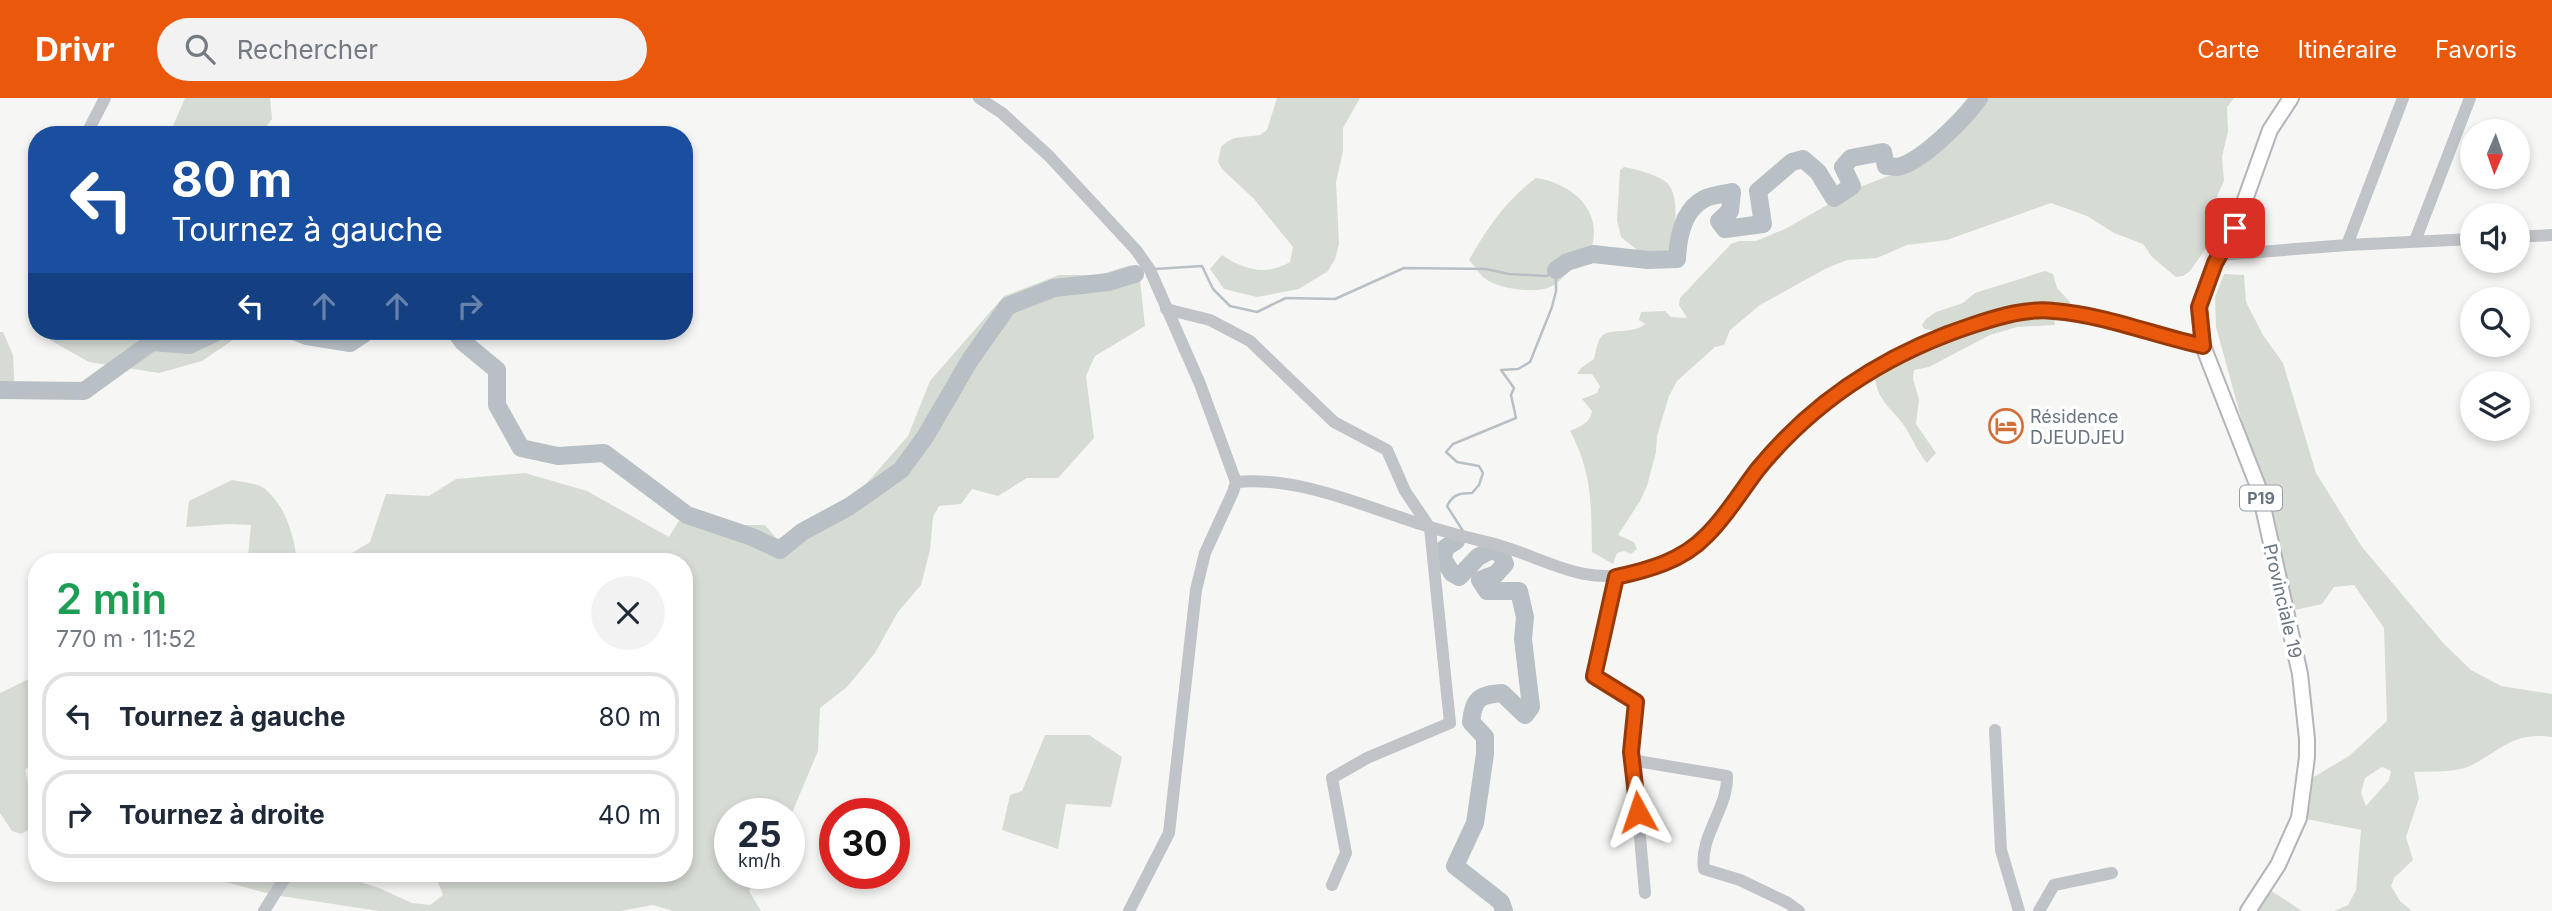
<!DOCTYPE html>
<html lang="fr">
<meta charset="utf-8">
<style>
body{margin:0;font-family:Inter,sans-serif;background:#f2f2f3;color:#1f2937;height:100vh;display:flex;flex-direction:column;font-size:26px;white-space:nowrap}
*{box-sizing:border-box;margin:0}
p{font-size:23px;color:#747a83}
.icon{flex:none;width:38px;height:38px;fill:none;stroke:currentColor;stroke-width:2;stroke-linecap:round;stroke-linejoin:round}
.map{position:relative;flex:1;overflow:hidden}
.sheet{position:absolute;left:28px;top:455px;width:665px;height:329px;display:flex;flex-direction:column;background:#fff;border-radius:28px;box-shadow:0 4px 10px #0003}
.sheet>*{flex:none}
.banner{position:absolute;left:28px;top:28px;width:665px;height:214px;border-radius:28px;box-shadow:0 4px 10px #0003;background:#1a4fa0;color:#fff;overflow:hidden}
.needle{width:46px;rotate:182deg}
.buttons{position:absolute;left:2460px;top:21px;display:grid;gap:14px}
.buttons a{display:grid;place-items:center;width:70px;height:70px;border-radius:50%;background:#fff;box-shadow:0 4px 10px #0003;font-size:35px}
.speed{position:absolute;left:714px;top:700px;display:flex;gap:14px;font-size:35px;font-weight:700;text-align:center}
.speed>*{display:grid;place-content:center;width:91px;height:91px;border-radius:50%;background:#fff;box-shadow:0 4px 10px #0003;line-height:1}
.speed small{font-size:18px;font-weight:400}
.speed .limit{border:10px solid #d22;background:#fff;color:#111}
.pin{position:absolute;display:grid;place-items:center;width:60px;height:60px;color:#fff;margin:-30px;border-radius:14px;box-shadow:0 4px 10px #0006}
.me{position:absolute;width:77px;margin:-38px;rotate:355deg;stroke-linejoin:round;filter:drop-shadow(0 0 5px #0008)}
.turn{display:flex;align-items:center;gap:24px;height:147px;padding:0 28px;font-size:32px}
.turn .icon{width:91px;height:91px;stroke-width:2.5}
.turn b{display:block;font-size:49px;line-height:60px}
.lanes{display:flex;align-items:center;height:66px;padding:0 28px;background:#0003;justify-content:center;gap:35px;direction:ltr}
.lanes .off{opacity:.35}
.round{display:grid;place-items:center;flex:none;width:74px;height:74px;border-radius:37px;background:#f2f2f3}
.headline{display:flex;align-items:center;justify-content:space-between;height:119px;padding:0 28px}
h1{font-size:42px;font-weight:600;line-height:52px;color:#1e9e55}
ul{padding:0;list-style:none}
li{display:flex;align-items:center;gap:21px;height:88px;margin:0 14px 10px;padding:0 14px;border:4px solid #e0e1e3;border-radius:28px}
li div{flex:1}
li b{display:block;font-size:26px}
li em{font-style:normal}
header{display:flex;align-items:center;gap:42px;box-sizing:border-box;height:98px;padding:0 35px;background:#ea580c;color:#fff}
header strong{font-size:33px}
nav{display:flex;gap:38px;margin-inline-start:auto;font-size:24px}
.search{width:490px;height:63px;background:#f2f2f3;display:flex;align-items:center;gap:18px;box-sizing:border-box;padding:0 24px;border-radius:38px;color:#747a83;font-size:26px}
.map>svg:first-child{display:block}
.green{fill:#d6dbd4;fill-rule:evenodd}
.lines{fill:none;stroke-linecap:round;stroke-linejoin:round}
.stream{stroke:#b8c0c6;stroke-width:2.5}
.river{stroke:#b8c0c6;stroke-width:18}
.major-casing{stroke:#b2b5b9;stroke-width:18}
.minor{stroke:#c0c3c7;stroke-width:12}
.major{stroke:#fff;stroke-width:14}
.route-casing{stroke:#983908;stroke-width:18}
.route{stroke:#ea580c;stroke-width:12}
.labels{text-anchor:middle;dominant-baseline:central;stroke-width:7;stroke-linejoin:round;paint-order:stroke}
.shield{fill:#fff;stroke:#969ea8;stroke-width:2}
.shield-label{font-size:16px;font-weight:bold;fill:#697482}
.poi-label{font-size:18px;fill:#697482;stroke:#fff;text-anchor:start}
.street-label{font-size:18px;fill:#697482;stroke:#fff}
</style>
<header>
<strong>Drivr</strong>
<div class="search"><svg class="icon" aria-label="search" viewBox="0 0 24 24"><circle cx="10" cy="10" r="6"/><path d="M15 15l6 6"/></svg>Rechercher</div>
<nav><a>Carte</a><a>Itinéraire</a><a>Favoris</a></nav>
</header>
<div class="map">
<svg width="2552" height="813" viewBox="0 0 2552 813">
<rect width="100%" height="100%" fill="#f6f7f4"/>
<g class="green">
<path d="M 185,0 L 270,0 L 272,21 L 260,37 L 218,37 L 205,32 L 204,37 L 169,37 Z"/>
<path d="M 1277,0 L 1360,0 L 1343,30 L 1343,53 L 1336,84 L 1339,146 L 1335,161 L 1328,173 L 1299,191 L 1257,199 L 1224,191 L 1210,171 L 1222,157 C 1244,172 1266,178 1290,164 L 1293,149 L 1254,101 L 1222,71 L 1218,64 L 1221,49 L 1228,43 L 1235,40 L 1260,37 L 1267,32 Z"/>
<path d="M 1985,0 L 2234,0 L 2227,9 L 2228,33 L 2222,59 L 2224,83 L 2210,114 L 2209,146 L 2190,173 L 2183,178 L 2176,179 L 2152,159 L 2143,146 L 2114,135 L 2087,118 L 2051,105 L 1947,142 L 1907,147 L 1877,160 L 1847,162 L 1825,171 L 1760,207 L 1730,232 L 1724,247 L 1715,249 L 1677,283 L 1669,298 L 1657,338 L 1656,354 L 1647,388 L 1640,403 L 1618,437 L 1634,444 L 1637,451 L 1631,456 L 1624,453 L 1617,455 L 1613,466 L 1592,454 C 1591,408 1593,376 1570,333 C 1581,328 1589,326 1592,313 L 1582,301 L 1597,295 L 1600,288 L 1592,276 L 1577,276 L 1581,270 L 1594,261 C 1596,254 1597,244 1601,239 C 1609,229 1633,237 1645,226 L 1639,222 L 1641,214 L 1665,213 L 1671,219 L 1687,220 L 1679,207 L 1680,200 L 1731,146 L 1739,143 L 1756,143 L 1785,131 L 1855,91 L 1901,73 L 1943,46 Z"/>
<path d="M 1624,69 C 1635,71 1659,77 1667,85 C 1681,98 1674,135 1673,151 L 1667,157 L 1641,155 L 1621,139 L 1617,122 L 1620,72 Z"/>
<path d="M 1536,80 C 1572,85 1606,114 1590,154 C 1587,161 1577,167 1571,172 C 1565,177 1558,186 1550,189 C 1533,196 1497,191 1483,179 C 1478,174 1474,167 1469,162 C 1487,130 1506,102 1536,80 Z"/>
<path d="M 1131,167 L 1140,182 L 1145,228 L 1095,258 L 1086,278 L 1094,340 L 1058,380 L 1027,380 L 998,398 L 972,391 L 961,406 L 939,408 L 933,419 L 930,452 L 921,487 L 898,514 L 875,555 L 847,589 L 820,610 L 818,653 L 789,722 L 789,716 L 730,716 L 730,775 L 759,775 L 749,793 L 761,813 L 673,813 L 653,807 L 620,813 L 379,813 L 274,797 L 192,775 L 343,775 L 348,780 L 379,790 L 412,805 L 430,807 L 443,797 L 436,779 L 430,775 L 684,775 L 684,464 L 348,464 L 352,455 L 370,444 L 386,396 L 429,398 L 456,381 L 525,375 L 587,393 L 669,439 L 678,424 L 699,414 L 742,427 L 765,427 L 777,441 L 831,413 L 866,386 L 908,338 L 930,283 L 1004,198 L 1059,177 L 1099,177 Z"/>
<path d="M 2045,173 L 2053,176 L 2057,190 L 2070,204 L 2069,208 L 2017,208 L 1970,221 L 1940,233 L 1924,231 L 1922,227 L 1926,221 L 1936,214 L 1963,205 L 1975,195 Z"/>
<path d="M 2224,176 L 2244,177 L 2246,204 L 2263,237 L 2283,265 L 2316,375 L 2362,449 L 2444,546 L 2471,572 L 2501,588 L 2552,596 L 2552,639 C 2513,633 2500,653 2470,668 C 2455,675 2431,673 2414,674 L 2419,700 L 2406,739 L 2413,762 L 2394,780 L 2391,788 L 2400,803 L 2412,813 L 2334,813 L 2348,807 L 2356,792 L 2361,732 L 2301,720 L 2307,683 L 2349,658 L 2387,623 L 2384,530 L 2354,487 L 2334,489 L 2322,506 L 2286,514 L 2262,396 L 2216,229 L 2215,199 ZM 2382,669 L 2391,673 L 2389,682 L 2366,708 L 2361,695 L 2365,680 Z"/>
<path d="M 2046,216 L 2054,219 L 2055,227 L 2017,229 L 1990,237 L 1929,269 L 1914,272 L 1913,281 L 1919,301 L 1916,326 L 1936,355 L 1927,365 C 1918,354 1914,345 1907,332 C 1895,312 1875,303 1875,276 L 1912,255 L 1993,225 Z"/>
<path d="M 48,233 L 246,233 L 202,263 L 159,275 L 89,264 L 50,242 Z"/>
<path d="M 0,234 L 3,234 L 13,257 L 15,298 L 0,299 Z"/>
<path d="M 232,382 C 241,384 256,385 264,390 C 286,408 294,437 297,464 L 238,464 L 248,459 L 251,427 L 229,426 L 186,429 L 189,403 Z"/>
<path d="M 37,577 L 37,661 L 25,672 L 28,685 L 37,691 L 37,727 L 21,736 L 12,733 L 0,715 L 0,595 Z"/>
<path d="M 1045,637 L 1089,637 L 1122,659 L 1111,709 L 1066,706 L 1058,751 L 1002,732 L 1010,697 L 1022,693 Z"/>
<path d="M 2267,790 L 2302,813 L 2248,813 Z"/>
</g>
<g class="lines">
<g class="stream">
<path d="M 1155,171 L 1202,168 L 1213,191 L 1230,208 L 1257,214 L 1286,200 L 1335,201 L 1404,170 L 1486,171 L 1509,176 L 1547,178 L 1556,172"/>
<path d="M 1463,433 L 1447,408 C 1453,396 1460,395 1472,395 L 1479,387 L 1483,375 L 1479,368 L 1457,364 L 1446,354 L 1453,346 L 1516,320 L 1511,297 L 1514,290 L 1501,272 L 1518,271 L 1530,264 L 1552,209 L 1556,193 L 1556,172"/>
</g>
<g class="river">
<path d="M 1556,172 L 1567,164 L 1593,156 L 1648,162 L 1677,161 C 1678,139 1683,112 1704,101 C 1712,97 1724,96 1732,94 L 1730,113 L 1719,123 L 1725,131 L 1763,126 L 1758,93 L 1792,64 L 1803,61 L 1818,74 L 1834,100 L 1852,88 L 1843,69 L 1851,60 L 1883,54 L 1886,68 C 1889,68 1893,69 1897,69 C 1921,65 1965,20 1979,0"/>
<path d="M 294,233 L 307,238 L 350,245 L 368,233"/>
<path d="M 455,233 L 463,244 L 497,272 L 497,307 L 521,350 L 558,358 L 604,355 L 687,417 L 752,439 L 780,452 L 802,434 L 850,408 L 901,372 L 925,339 L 970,262 L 1008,208 L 1054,190 L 1109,184 L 1135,176"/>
<path d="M 0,292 L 84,293 L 152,244 L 189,247 L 219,233"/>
<path d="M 1456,443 L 1445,450 L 1443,461 L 1452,475 L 1459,479 L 1478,459 L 1491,452 L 1501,456 L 1505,466 L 1496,476 L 1480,482 L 1487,493 L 1519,493 L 1525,519 L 1523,541 L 1531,609 L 1525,617 L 1502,595 C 1479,597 1474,600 1471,624 L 1485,639 L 1485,656 L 1475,725 L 1455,768 L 1501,804 L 1504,813"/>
</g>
<g class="major-casing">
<path id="major" d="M 2248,813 L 2278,767 L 2299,720 L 2307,659 L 2307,641 L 2300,576 L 2259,391 L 2203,248 L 2199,209 L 2215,165 L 2235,130 L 2270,32 L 2291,0"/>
</g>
<g class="minor">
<path d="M 979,0 L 1002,15 L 1049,58 L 1136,152 L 1150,172 L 1200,286 L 1236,384 L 1233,394 L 1205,455 L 1196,492 L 1169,735 L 1129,813"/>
<path d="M 86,37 L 105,0"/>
<path d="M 2518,139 L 2552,137"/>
<path d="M 2415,143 L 2470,0"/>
<path d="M 2347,147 L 2403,0"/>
<path d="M 2220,157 L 2347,147 L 2473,141"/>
<path d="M 1166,211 L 1210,222 L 1250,243 L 1334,324 L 1387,352 L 1405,393 L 1430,430 L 1450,625 L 1367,660 L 1332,680 L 1346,755 L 1332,787"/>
<path d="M 1236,384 C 1302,378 1367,410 1430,429 C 1452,436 1475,441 1498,447 C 1549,462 1582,488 1638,474 C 1701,459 1721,417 1758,371 C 1815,302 1887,256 1971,228 C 1997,220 2023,211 2051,212 C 2103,214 2153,237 2203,248"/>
<path d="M 1616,479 L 1594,578 L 1636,604 L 1631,654 L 1637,663 L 1727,678 C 1728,711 1699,738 1704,771 L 1740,782 L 1788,805 L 1799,813"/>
<path d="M 1995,632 L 2001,752 L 2019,813"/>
<path d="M 1633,660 L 1645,795"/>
<path d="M 264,813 L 288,775"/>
<path d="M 2039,813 L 2054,787 L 2112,775"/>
</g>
<use href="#major" class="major"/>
</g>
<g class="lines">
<g class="route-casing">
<path id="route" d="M 1638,714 L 1631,654 L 1636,604 L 1594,578 L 1616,479 C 1648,472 1682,463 1706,438 C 1726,419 1741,393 1758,371 C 1816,300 1889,254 1976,226 C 2001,218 2027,210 2054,213 C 2105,217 2153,237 2203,248 L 2199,209 L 2215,165 L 2235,130"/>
</g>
<use href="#route" class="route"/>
</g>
<defs>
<g id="hotel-ring" transform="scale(1.75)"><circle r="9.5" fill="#fff" stroke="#d26f39" stroke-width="1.5"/><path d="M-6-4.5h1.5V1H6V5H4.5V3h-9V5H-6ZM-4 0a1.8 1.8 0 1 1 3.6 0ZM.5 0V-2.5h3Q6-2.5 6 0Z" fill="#d26f39"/></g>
</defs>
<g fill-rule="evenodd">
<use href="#hotel-ring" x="2006" y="328"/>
</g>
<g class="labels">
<rect class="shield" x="2240" y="387.5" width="42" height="25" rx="5"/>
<g class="shield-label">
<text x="2261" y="400">P19</text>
</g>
<g class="poi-label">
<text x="2030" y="318">Résidence<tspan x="2030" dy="21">DJEUDJEU</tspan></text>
</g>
<g class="street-label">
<text transform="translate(2283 503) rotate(77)">Provinciale 19</text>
</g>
</g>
</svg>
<div class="buttons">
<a><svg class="needle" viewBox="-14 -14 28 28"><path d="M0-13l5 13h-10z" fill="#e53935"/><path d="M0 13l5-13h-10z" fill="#747a83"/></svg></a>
<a><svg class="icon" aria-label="sound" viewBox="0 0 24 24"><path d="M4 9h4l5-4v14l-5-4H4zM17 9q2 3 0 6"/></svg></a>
<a><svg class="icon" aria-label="search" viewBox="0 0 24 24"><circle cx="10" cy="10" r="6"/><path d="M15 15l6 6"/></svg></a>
<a><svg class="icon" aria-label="layers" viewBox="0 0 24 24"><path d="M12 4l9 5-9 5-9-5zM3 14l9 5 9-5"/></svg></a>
</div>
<div class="speed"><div>25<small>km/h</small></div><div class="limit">30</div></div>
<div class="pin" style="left:2235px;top:130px;background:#d93025"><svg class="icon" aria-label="arrive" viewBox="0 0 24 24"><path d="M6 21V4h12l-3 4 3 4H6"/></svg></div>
<svg class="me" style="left:1638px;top:714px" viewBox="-20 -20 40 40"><path d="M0-17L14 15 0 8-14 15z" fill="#ea580c" stroke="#fff" stroke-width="4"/></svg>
<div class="banner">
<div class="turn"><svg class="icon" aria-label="left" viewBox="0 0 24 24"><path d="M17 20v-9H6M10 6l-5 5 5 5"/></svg><div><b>80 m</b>Tournez à gauche</div></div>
<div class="lanes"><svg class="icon" aria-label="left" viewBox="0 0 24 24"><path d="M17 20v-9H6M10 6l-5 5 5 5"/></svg><svg class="icon off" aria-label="ahead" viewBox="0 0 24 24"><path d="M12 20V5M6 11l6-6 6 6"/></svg><svg class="icon off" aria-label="ahead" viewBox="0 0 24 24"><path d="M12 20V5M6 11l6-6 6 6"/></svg><svg class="icon off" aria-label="right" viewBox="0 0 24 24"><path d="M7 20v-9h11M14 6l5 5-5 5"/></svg></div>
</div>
<section class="sheet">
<div class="headline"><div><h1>2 min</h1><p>770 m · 11:52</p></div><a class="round"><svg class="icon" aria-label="close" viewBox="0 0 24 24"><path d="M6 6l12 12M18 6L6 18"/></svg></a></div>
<ul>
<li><svg class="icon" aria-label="left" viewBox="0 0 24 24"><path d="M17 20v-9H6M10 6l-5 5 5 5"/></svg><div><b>Tournez à gauche</b></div><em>80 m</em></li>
<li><svg class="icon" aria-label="right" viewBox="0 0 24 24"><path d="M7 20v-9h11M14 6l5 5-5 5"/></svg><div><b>Tournez à droite</b></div><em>40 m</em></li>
</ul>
</section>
</div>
